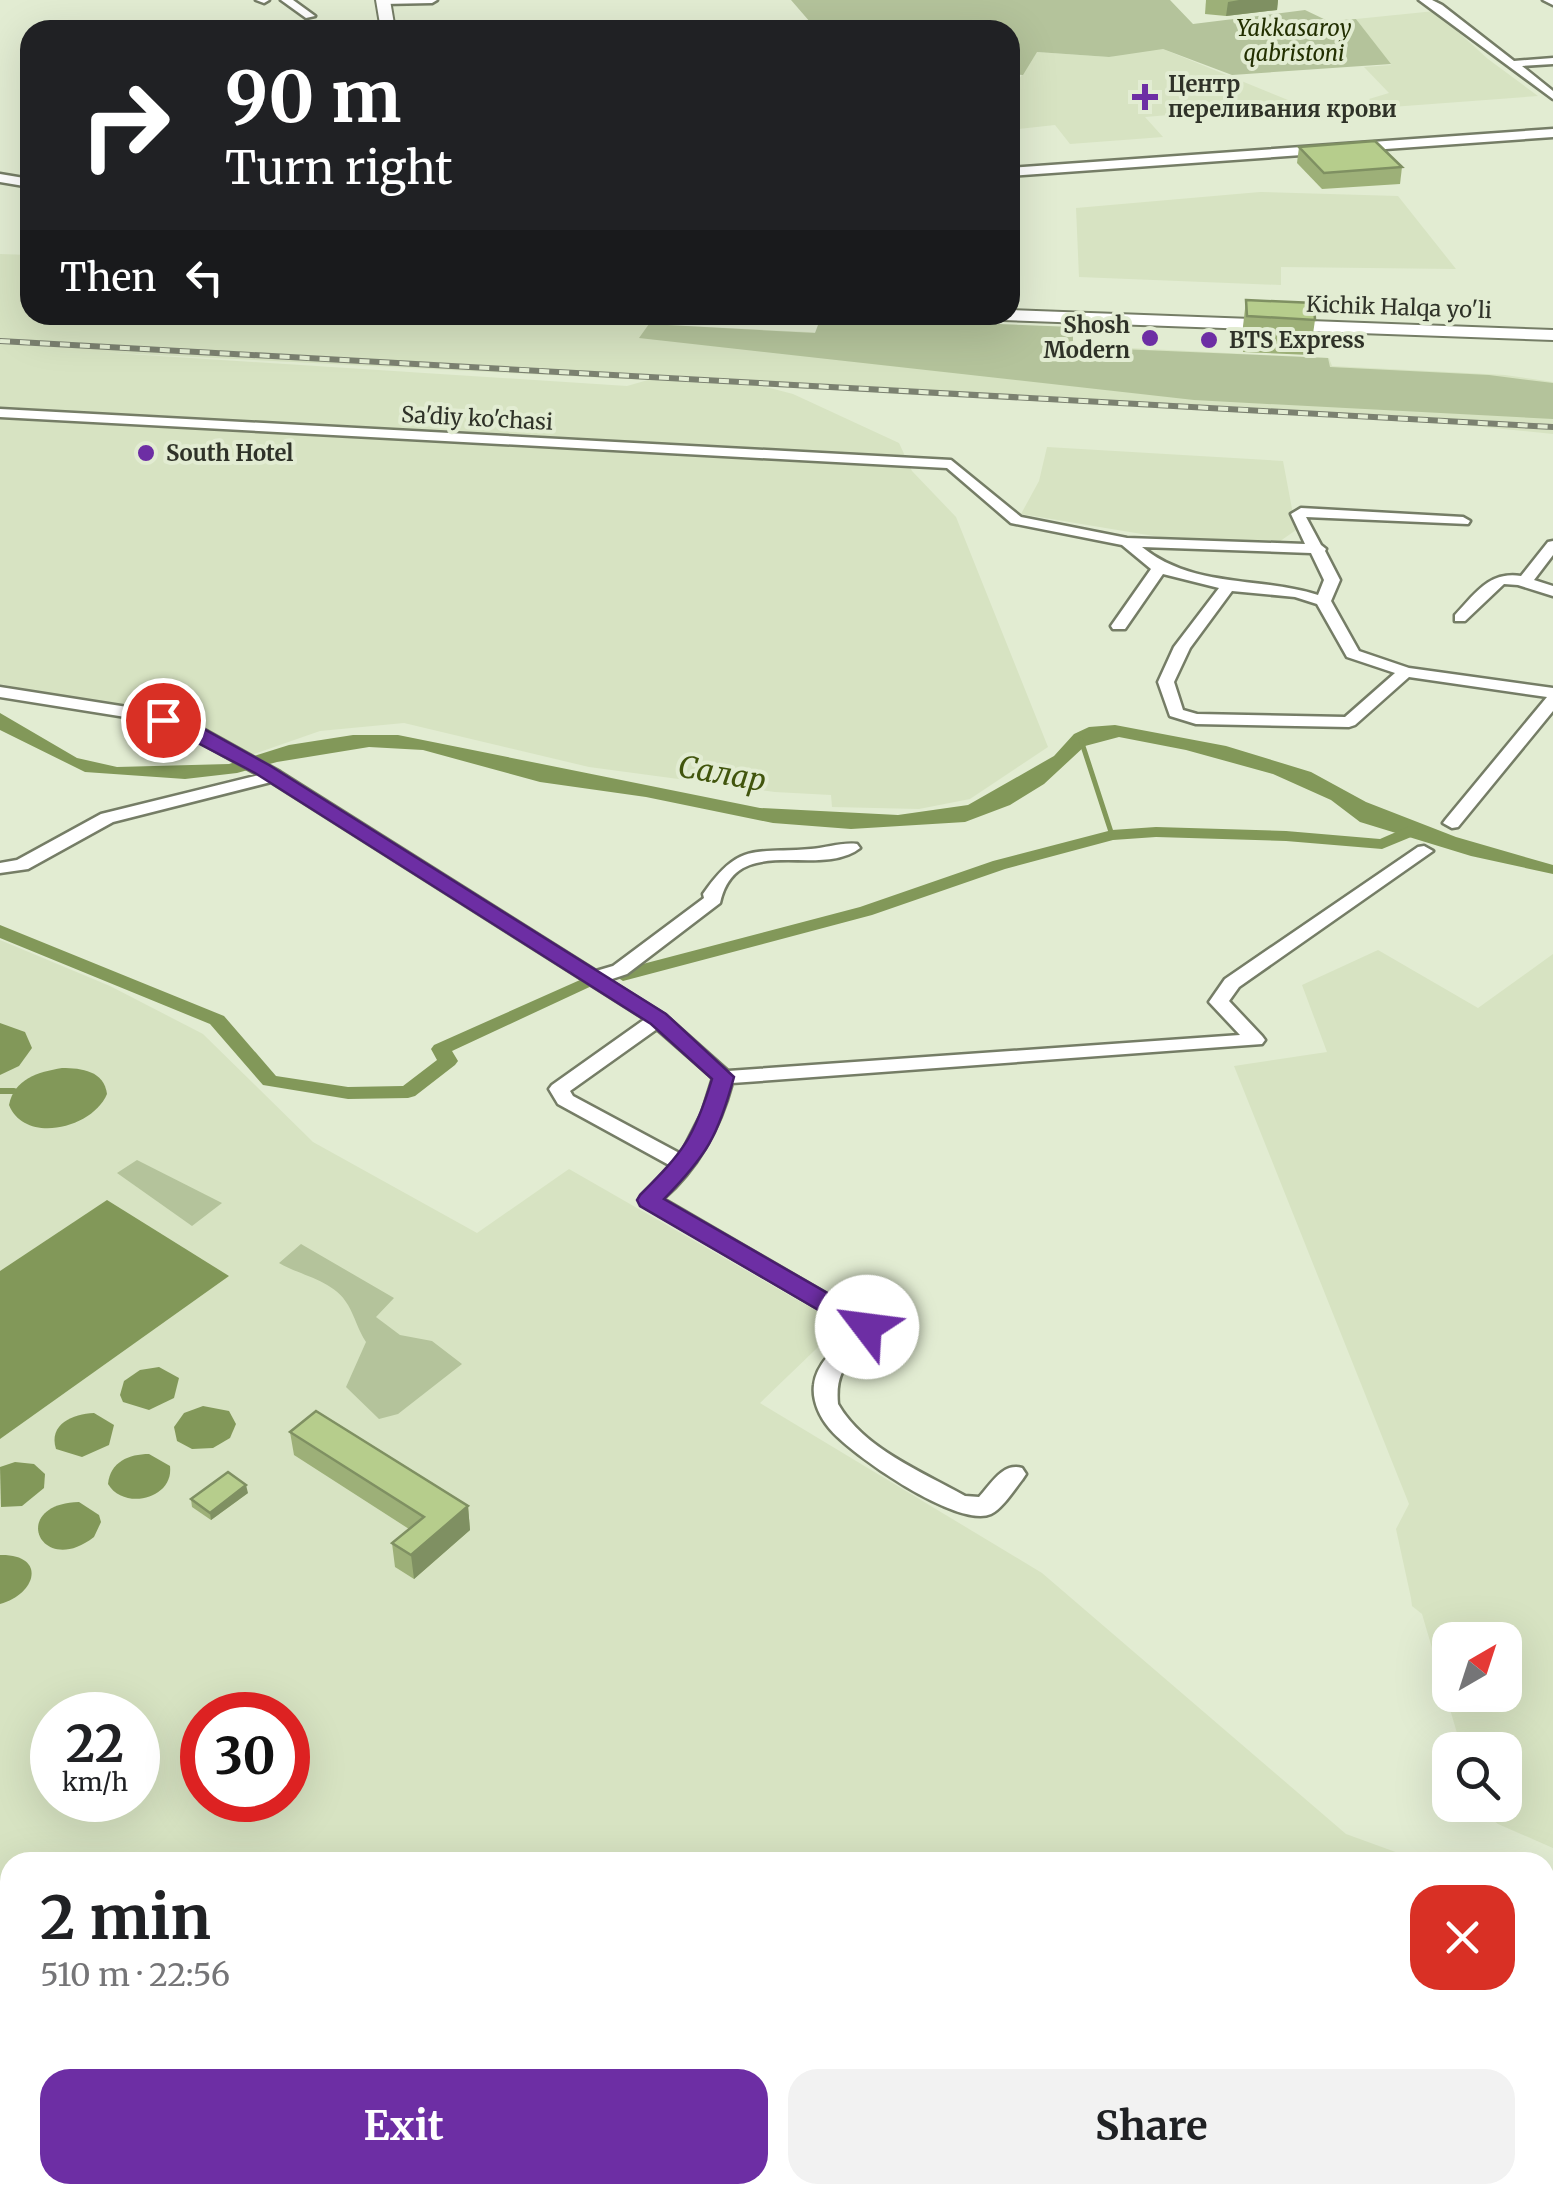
<!DOCTYPE html>
<meta charset="utf-8">
<style>
body{margin:0;font-family:Merriweather,serif;background:#f2f2f2;color:#202124;height:100vh;display:flex;flex-direction:column;font-size:38px;white-space:nowrap}
*{box-sizing:border-box;margin:0}
p{font-size:32px;color:#757577}
.icon{flex:none;width:55px;height:55px;fill:none;stroke:currentColor;stroke-width:2;stroke-linecap:round;stroke-linejoin:round}
.map{position:relative;flex:1;overflow:hidden}
.drawer{position:absolute;left:0px;top:1852px;width:1555px;height:352px;display:flex;flex-direction:column;background:#fff;border-radius:30px 30px 0 0;box-shadow:0 10px 40px #0002}
.drawer>*{flex:none}
.banner{position:absolute;left:20px;top:20px;width:1000px;height:305px;border-radius:30px;box-shadow:0 10px 40px #0002;background:#202124;color:#fff;overflow:hidden}
.needle{width:65px;rotate:39deg}
.tools{position:absolute;left:1432px;top:1622px;display:grid;gap:20px}
.tools a{display:grid;place-items:center;width:90px;height:90px;border-radius:20px;background:#fff;box-shadow:0 10px 40px #0002;font-size:50px}
.speed{position:absolute;left:30px;top:1692px;display:flex;gap:20px;font-size:50px;font-weight:700;text-align:center}
.speed>*{display:grid;place-content:center;width:130px;height:130px;border-radius:50%;background:#fff;box-shadow:0 10px 40px #0002;line-height:1}
.speed small{font-size:25px;font-weight:400}
.speed .limit{border:15px solid #d22;background:#fff;color:#111}
.pin{position:absolute;display:grid;place-items:center;width:85px;height:85px;color:#fff;margin:-42px;border:5px solid #fff;border-radius:50%;box-shadow:0 2px 10px #0007}
.me{position:absolute;width:110px;margin:-55px;rotate:300deg;stroke-linejoin:round;filter:drop-shadow(0 0 8px #0008)}
.turn{display:flex;align-items:center;gap:35px;height:210px;padding:0 40px;font-size:45px}
.turn .icon{width:130px;height:130px;stroke-width:2.5}
.turn b{display:block;font-size:70px;line-height:85px}
.then{display:flex;align-items:center;height:95px;padding:0 40px;background:#0003;gap:20px;font-size:38px}
.round{display:grid;place-items:center;flex:none;width:105px;height:105px;border-radius:30px;background:#f2f2f2}
.head{display:flex;align-items:center;justify-content:space-between;height:170px;padding:0 40px}
h1{font-size:60px;font-weight:700;line-height:75px}
.cta{display:flex;gap:20px;margin-top:auto;padding:20px 40px}
.cta a{flex:1;height:115px;border-radius:30px;background:#6d2ea4;color:#fff;font-size:40px;font-weight:700;line-height:115px;text-align:center}
.cta a+a{background:#f2f2f2;color:#202124}
.map>svg:first-child{display:block}
.built{fill:#d7e3c2;fill-rule:evenodd}
.green{fill:#b4c39b}
.water{fill:#829859}
.lines{fill:none;stroke-linecap:round;stroke-linejoin:round}
.stream-far1{stroke:#829859;stroke-width:5}
.stream{stroke:#829859;stroke-width:6}
.canal{fill:#829859;fill-rule:evenodd}
.minor-casing{stroke:#757d66;stroke-width:5}
.major-casing{stroke:#757d66;stroke-width:5}
.highway-casing{stroke:#757d66;stroke-width:4}
.minor{fill:#fff;fill-rule:evenodd}
.major{fill:#fff;fill-rule:evenodd}
.highway{fill:#fff;fill-rule:evenodd}
.rail-casing{stroke:#7b8170;stroke-width:6}
.rail{stroke:#e2ecd2;stroke-width:4;stroke-dasharray:10;stroke-linecap:butt}
.wall{fill:#9db078}
.shaded-wall{fill:#7f9062}
.building{fill:#b6cd8c;stroke:#7f9062;stroke-width:2.5}
.route{fill:#6d2ea4;stroke:#471e6b;stroke-width:2.5}
.poi-dot{fill:#6d2ea4;stroke:#e2ecd2;stroke-width:4}
.labels{text-anchor:middle;dominant-baseline:central;stroke-width:8;stroke-linejoin:round;paint-order:stroke}
.far-park-label{font-size:22px;font-style:italic;fill:#222f00;stroke:#e2ecd2}
.far-poi-label{font-size:22px;font-weight:bold;fill:#2f3228;stroke:#e2ecd2;text-anchor:start}
.far-street-label{font-size:22px;fill:#2f3228;stroke:#e2ecd2}
.water-label{font-size:30px;font-style:italic;fill:#41550d;stroke:#e2ecd2}
</style>
<div class="map">
<svg width="1553" height="2204" viewBox="0 0 1553 2204">
<rect width="100%" height="100%" fill="#e2ecd2"/>
<g class="built">
<path d="M 1435,11 L 1488,59 L 1538,96 L 1378,108 L 1369,99 L 1389,93 L 1364,67 L 1391,65 L 1356,19 Z"/>
<path d="M 1142,49 L 1163,49 L 1288,100 L 1266,107 L 1145,117 L 1163,137 L 1070,144 L 1055,125 L 1010,130 L 1010,94 L 1036,52 L 1109,57 Z"/>
<path d="M 1260,192 L 1398,196 L 1456,269 L 1281,267 L 1281,285 L 1079,277 L 1076,208 Z"/>
<path d="M 0,254 L 30,255 L 30,315 L 550,315 L 549,318 L 649,324 L 1329,358 L 1332,366 L 1505,375 L 1553,382 L 1553,434 L 1444,423 L 762,386 L 793,394 L 899,443 L 912,471 L 956,517 L 1048,747 L 970,799 L 919,809 L 832,807 L 831,795 L 775,792 L 589,767 L 404,723 L 320,731 L 248,756 L 170,717 L 0,684 ZM 98,352 L 647,380 L 648,380 L 627,386 Z"/>
<path d="M 1047,447 L 1283,461 L 1296,530 L 1276,544 L 1190,542 L 1021,514 L 1039,481 Z"/>
<path d="M 0,940 L 110,986 L 203,1034 L 313,1142 L 477,1233 L 569,1169 L 841,1325 L 760,1403 L 1042,1573 L 1346,1834 L 1423,1862 L 10,1862 L 10,2195 L 1454,2195 L 1449,2204 L 0,2204 ZM 52,1715 L 138,1715 L 138,1800 L 52,1800 ZM 202,1715 L 288,1715 L 288,1800 L 202,1800 Z"/>
<path d="M 1378,950 L 1478,1008 L 1553,954 L 1553,1848 L 1498,1824 L 1479,1809 L 1478,1805 L 1505,1805 L 1505,1750 L 1462,1750 L 1422,1614 L 1412,1606 L 1411,1598 L 1396,1529 L 1409,1504 L 1234,1066 L 1327,1052 L 1302,985 ZM 1450,1640 L 1505,1640 L 1505,1695 L 1450,1695 Z"/>
</g>
<g class="green">
<path d="M 791,0 L 1170,0 L 1193,24 L 1305,10 L 1328,21 L 1356,19 L 1391,64 L 1232,75 L 1163,49 L 1109,57 L 1037,52 L 1023,75 L 1010,74 L 1010,30 L 817,30 Z"/>
<path d="M 821,317 L 1073,327 L 1073,347 L 1328,358 L 1330,367 L 1489,375 L 1553,383 L 1553,419 L 1194,400 L 639,338 L 649,324 L 815,333 Z"/>
<path d="M 137,1160 L 222,1203 L 192,1226 L 117,1173 Z"/>
<path d="M 301,1244 L 394,1298 L 376,1317 L 400,1335 L 432,1341 L 462,1364 L 398,1414 L 379,1419 L 346,1387 L 366,1342 C 358,1330 355,1317 348,1305 C 334,1280 301,1276 279,1263 Z"/>
</g>
<g class="water">
<path d="M 0,713 L 77,758 L 117,767 L 229,764 L 289,745 L 353,735 L 398,735 L 760,808 L 898,815 L 968,805 L 1054,756 L 1074,734 L 1089,727 L 1115,725 L 1226,746 L 1311,772 L 1366,802 L 1456,837 L 1553,865 L 1553,874 L 1471,856 L 1360,822 L 1331,800 L 1273,774 L 1186,750 L 1119,737 L 1085,746 L 1044,784 L 1010,805 L 965,822 L 851,829 L 773,823 L 646,797 L 540,782 L 423,750 L 369,747 L 277,762 L 237,773 L 185,779 L 85,772 L 0,730 Z"/>
<path d="M 0,1023 L 25,1032 L 32,1048 L 19,1066 L 0,1075 Z"/>
<path d="M 62,1068 C 82,1068 104,1071 107,1094 C 93,1128 25,1145 9,1105 C 14,1079 38,1072 62,1068 Z"/>
<path d="M 107,1200 L 229,1276 L 0,1439 L 0,1271 Z"/>
<path d="M 159,1367 L 179,1378 L 174,1398 L 149,1410 L 123,1402 L 120,1395 L 124,1381 L 140,1370 Z"/>
<path d="M 203,1406 L 229,1411 L 236,1424 L 230,1438 L 213,1448 L 192,1449 L 177,1441 L 174,1427 L 184,1413 Z"/>
<path d="M 94,1413 L 114,1425 L 109,1445 L 82,1457 L 56,1449 C 48,1424 73,1414 94,1413 Z"/>
<path d="M 149,1454 L 170,1466 C 174,1499 124,1511 108,1484 C 110,1462 129,1454 149,1454 Z"/>
<path d="M 15,1462 L 34,1464 L 45,1474 L 44,1488 L 22,1506 L 1,1507 L 0,1467 Z"/>
<path d="M 79,1502 L 99,1515 L 101,1522 L 94,1537 C 40,1579 8,1504 79,1502 Z"/>
<path d="M 0,1555 C 47,1554 37,1594 0,1604 Z"/>
</g>
<g class="lines">
<path class="stream-far1" d="M 1081,740 L 1112,835"/>
<path class="stream" d="M 0,1091 L 14,1091"/>
<g class="canal">
<path d="M 1410,826 L 1416,827 L 1419,831 L 1416,835 L 1382,849 L 1286,841 L 1156,837 L 1113,840 L 1005,869 L 872,915 L 623,981 L 614,975 L 616,971 L 860,907 L 993,861 L 1112,830 L 1156,827 L 1286,831 L 1380,839 Z"/>
<path d="M 0,925 L 224,1016 L 276,1076 L 348,1087 L 403,1086 L 437,1060 L 431,1049 L 434,1045 L 580,980 L 594,980 L 596,984 L 452,1051 L 458,1061 L 455,1065 L 415,1096 L 408,1098 L 348,1099 L 263,1085 L 210,1024 L 0,938 Z"/>
</g>
<g class="minor-casing">
<g id="minor">
<path d="M 256,0 L 269,0 L 264,3 Z"/>
<path d="M 281,0 L 293,0 L 315,16 L 306,18 Z"/>
<path d="M 379,0 L 437,0 L 432,3 L 383,4 Z"/>
<path d="M 1419,0 L 1432,0 L 1442,5 L 1514,61 L 1553,58 L 1553,64 L 1522,66 L 1553,91 L 1553,99 Z"/>
<path d="M 1543,0 L 1553,0 L 1553,5 Z"/>
<path d="M 0,409 L 951,460 L 1021,517 L 1127,538 L 1305,544 L 1291,514 L 1301,508 L 1463,517 L 1470,521 L 1468,524 L 1306,517 L 1321,545 L 1326,549 L 1325,551 L 1340,580 L 1331,601 L 1359,651 L 1409,668 L 1553,688 L 1553,711 L 1458,827 L 1452,828 L 1443,823 L 1446,819 L 1547,697 L 1409,677 L 1355,725 L 1349,727 L 1196,724 L 1170,716 L 1158,682 L 1174,647 L 1219,588 L 1163,574 L 1125,629 L 1113,629 L 1111,626 L 1151,569 L 1122,545 L 1011,523 L 947,468 L 0,417 ZM 1142,547 L 1311,553 L 1324,580 L 1318,595 C 1258,576 1194,589 1142,547 ZM 1232,591 L 1295,597 L 1317,604 L 1347,657 L 1395,673 L 1345,717 L 1197,714 L 1183,710 L 1174,682 L 1190,648 Z"/>
<path d="M 1553,541 L 1553,555 L 1534,580 L 1553,586 L 1553,596 L 1518,585 L 1504,584 L 1465,621 L 1455,621 L 1455,615 C 1475,594 1489,571 1521,576 L 1548,542 Z"/>
<path d="M 0,687 L 140,709 L 192,723 L 280,772 L 596,971 L 613,966 L 704,898 L 703,894 C 740,841 754,854 811,849 C 826,848 842,842 857,844 L 860,848 C 819,880 736,830 720,903 L 627,974 L 609,980 L 665,1015 L 728,1071 L 1240,1035 L 1209,1002 L 1225,979 L 1418,847 L 1424,846 L 1433,851 L 1239,987 L 1229,1001 L 1262,1036 L 1265,1040 L 1262,1044 L 732,1083 C 720,1128 698,1168 663,1199 L 875,1322 L 879,1330 C 858,1359 834,1361 838,1404 C 864,1449 921,1471 965,1496 L 979,1497 C 991,1484 1003,1462 1022,1468 L 1026,1474 L 1022,1480 C 1014,1490 1002,1509 991,1514 C 958,1529 850,1454 829,1428 C 820,1417 812,1401 814,1385 C 816,1363 839,1344 855,1330 L 642,1205 L 639,1200 L 642,1195 L 671,1166 L 558,1104 L 549,1089 L 552,1085 L 645,1019 L 271,782 L 113,822 L 28,869 L 0,873 L 0,863 L 17,860 L 101,814 L 259,775 L 180,731 L 138,719 L 0,697 ZM 657,1029 L 713,1078 L 702,1113 L 681,1154 L 573,1096 L 570,1091 Z"/>
</g>
</g>
<g class="major-casing">
<g id="major">
<path d="M 1553,129 L 1553,137 L 1010,176 L 1010,168 Z"/>
<path d="M 0,174 L 30,179 L 30,187 L 0,182 Z"/>
<path d="M 1553,2121 L 1553,2169 L 1545,2172 L 1545,2124 Z"/>
<path d="M 1506,2195 L 1544,2195 L 1540,2204 L 1502,2204 Z"/>
</g>
</g>
<g class="highway-casing">
<g id="highway">
<path d="M 376,0 L 390,0 L 395,30 L 381,30 Z"/>
<path d="M 1010,310 L 1553,330 L 1553,340 L 1003,320 L 994,315 L 1010,315 Z"/>
</g>
</g>
<use href="#minor" class="minor"/>
<use href="#major" class="major"/>
<use href="#highway" class="highway"/>
<g class="rail-casing">
<path id="rail" d="M 0,341 L 1553,427"/>
</g>
<use href="#rail" class="rail"/>
</g>
<g class="wall">
<path d="M 1206,0 L 1278,0 L 1277,10 L 1226,16 L 1205,14 Z"/>
<path d="M 1299,147 L 1402,167 L 1400,184 L 1322,189 L 1297,163 Z"/>
<path d="M 1246,300 L 1315,320 L 1310,355 L 1243,352 L 1242,335 Z"/>
<path d="M 290,1432 L 468,1506 L 470,1530 L 414,1579 L 395,1567 L 392,1543 L 409,1529 L 294,1455 Z"/>
<path d="M 248,1493 L 211,1520 L 192,1507 L 191,1499 Z"/>
</g>
<g class="shaded-wall">
<path d="M 1239,0 L 1278,0 L 1277,10 L 1226,16 L 1228,2 Z"/>
<path d="M 246,1485 L 248,1493 L 211,1520 L 210,1513 Z"/>
<path d="M 468,1506 L 470,1530 L 414,1579 L 411,1555 Z"/>
</g>
<g class="building">
<path d="M 1375,141 L 1402,167 L 1324,173 L 1299,147 Z"/>
<path d="M 1246,300 L 1314,303 L 1315,320 L 1247,316 Z"/>
<path d="M 316,1411 L 468,1506 L 411,1555 L 392,1543 L 424,1517 L 290,1432 Z"/>
<path d="M 228,1472 L 246,1485 L 210,1513 L 191,1499 Z"/>
</g>
<path class="route" d="M 163,715 L 193,723 L 269,765 L 666,1014 L 734,1077 C 718,1136 707,1155 664,1199 L 876,1321 L 880,1327 L 876,1333 L 858,1333 L 640,1206 L 637,1200 L 640,1195 C 684,1151 694,1138 712,1079 L 651,1024 L 255,773 L 154,720 Z"/>
<g class="poi-dot">
<path d="M1140 82h10v10h10v10h-10v10h-10v-10h-10v-10h10z"/>
<circle cx="1150" cy="338" r="10"/>
<circle cx="1209" cy="340" r="10"/>
<circle cx="146" cy="453" r="10"/>
</g>
<g class="labels">
<g class="far-park-label">
<text x="1294" y="28">Yakkasaroy<tspan x="1294" dy="25">qabristoni</tspan></text>
</g>
<g class="far-poi-label">
<text x="1168" y="84">Центр<tspan x="1168" dy="25">переливания крови</tspan></text>
<text x="1130" y="325" text-anchor="end">Shosh<tspan x="1130" dy="25">Modern</tspan></text>
<text x="1229" y="340">BTS Express</text>
<text x="166" y="453">South Hotel</text>
</g>
<g class="far-street-label">
<text transform="translate(1399 307) rotate(2)">Kichik Halqa yo'li</text>
<text transform="translate(477 418) rotate(3)">Sa'diy ko'chasi</text>
</g>
<g class="water-label">
<text transform="translate(722 773) rotate(10)">Салар</text>
</g>
</g>
</svg>
<div class="tools">
<a><svg class="needle" viewBox="-14 -14 28 28"><path d="M0-13l5 13h-10z" fill="#e53935"/><path d="M0 13l5-13h-10z" fill="#757577"/></svg></a>
<a><svg class="icon" aria-label="search" viewBox="0 0 24 24"><circle cx="10" cy="10" r="6"/><path d="M15 15l6 6"/></svg></a>
</div>
<div class="speed"><div>22<small>km/h</small></div><div class="limit">30</div></div>
<div class="pin" style="left:163px;top:720px;background:#d93025"><svg class="icon" aria-label="arrive" viewBox="0 0 24 24"><path d="M6 21V4h12l-3 4 3 4H6"/></svg></div>
<svg class="me" style="left:867px;top:1327px" viewBox="-20 -20 40 40"><circle r="19" fill="#fff"/><path d="M0-13L10 11 0 6-10 11z" fill="#6d2ea4"/></svg>
<div class="banner">
<div class="turn"><svg class="icon" aria-label="right" viewBox="0 0 24 24"><path d="M7 20v-9h11M14 6l5 5-5 5"/></svg><div><b>90 m</b>Turn right</div></div>
<div class="then">Then<svg class="icon" aria-label="left" viewBox="0 0 24 24"><path d="M17 20v-9H6M10 6l-5 5 5 5"/></svg></div>
</div>
<section class="drawer">
<div class="head"><div><h1>2 min</h1><p>510 m · 22:56</p></div><a class="round" style="background:#d93025;color:#fff"><svg class="icon" aria-label="close" viewBox="0 0 24 24"><path d="M6 6l12 12M18 6L6 18"/></svg></a></div>
<div class="cta"><a>Exit</a><a>Share</a></div>
</section>
</div>
